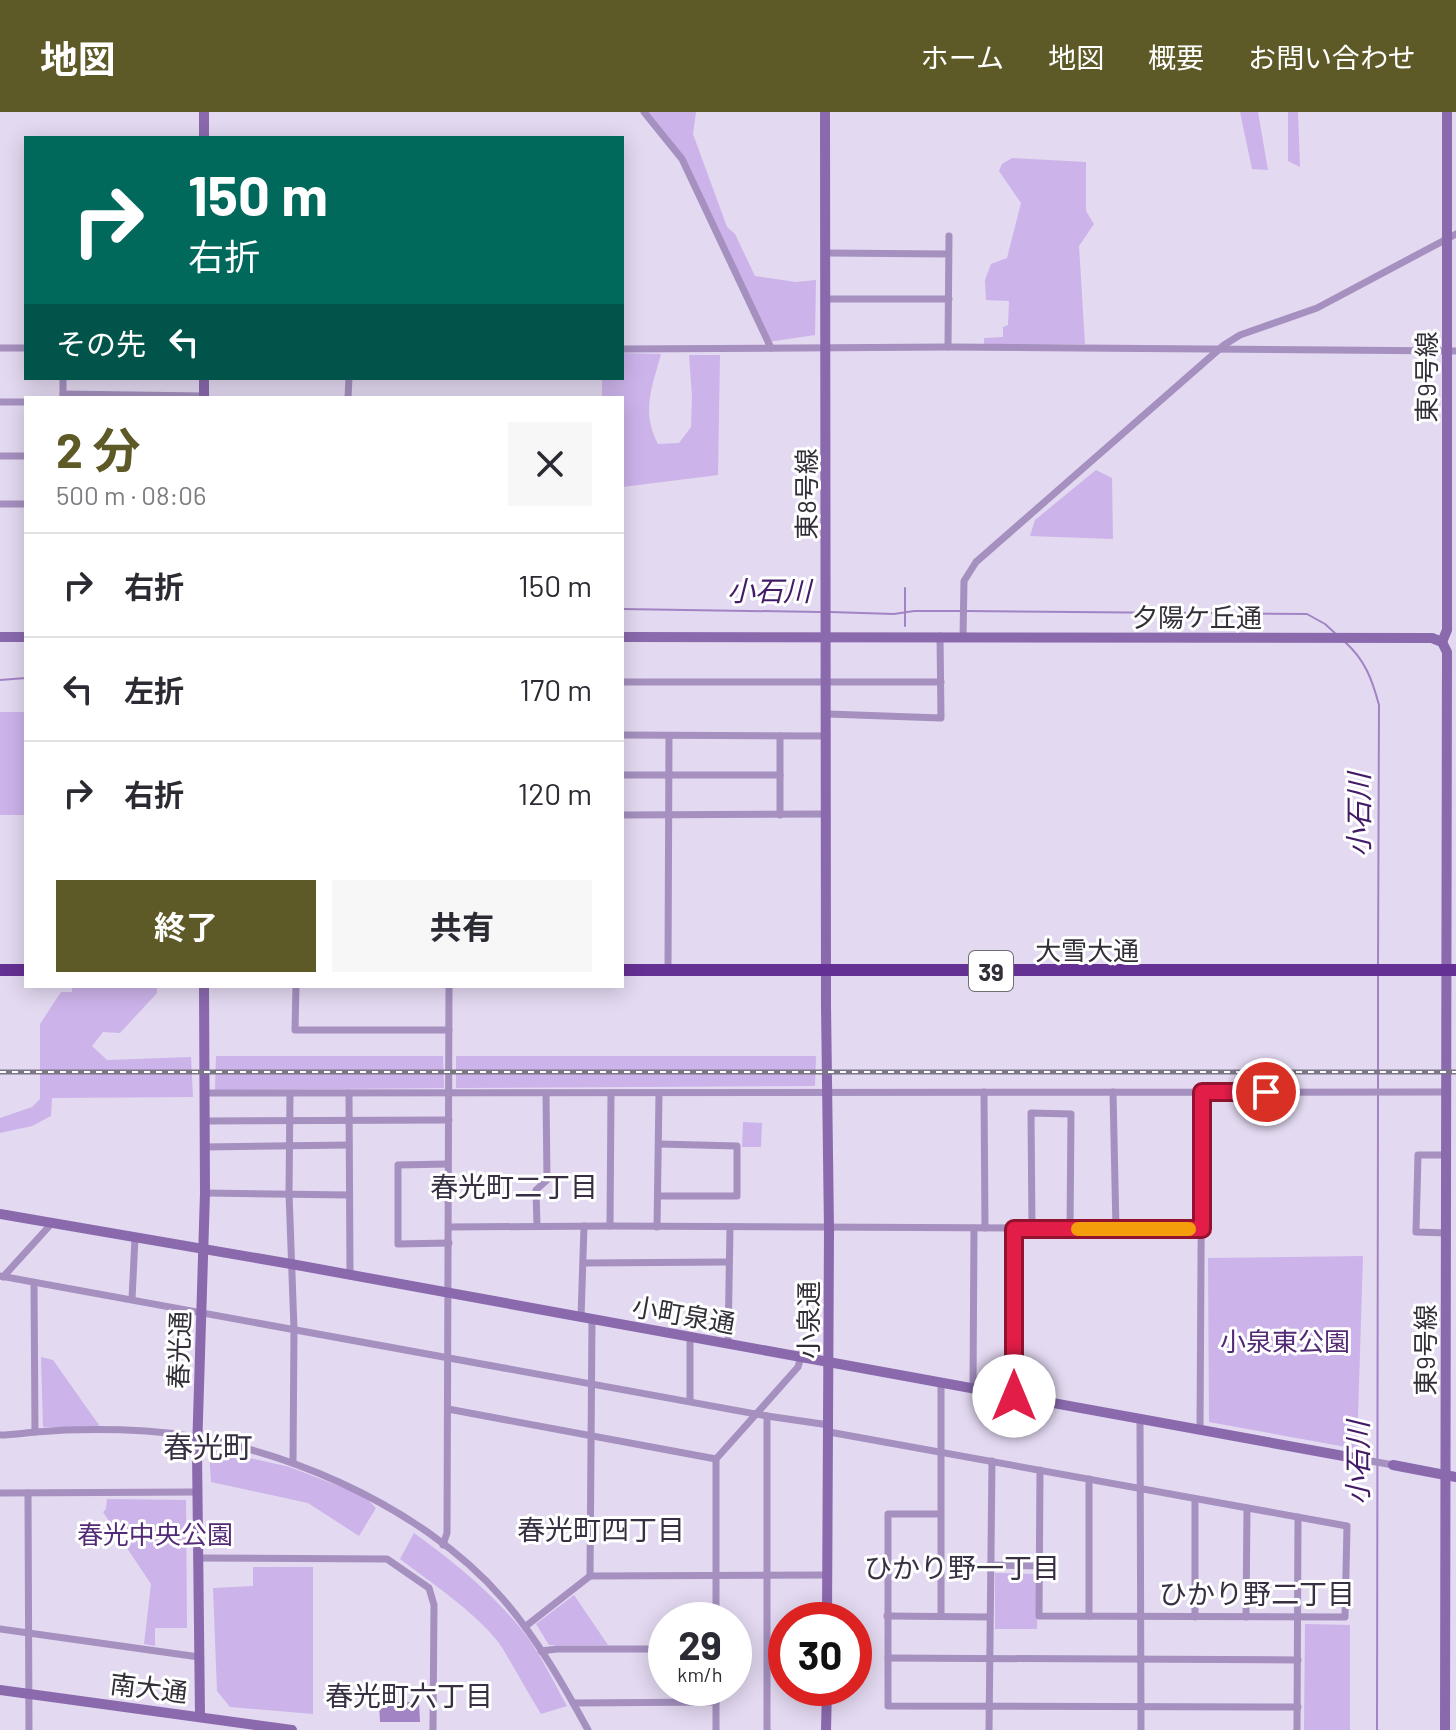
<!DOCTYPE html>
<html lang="ja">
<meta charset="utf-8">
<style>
body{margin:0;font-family:Barlow,"Noto Sans JP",sans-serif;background:#f7f7f7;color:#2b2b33;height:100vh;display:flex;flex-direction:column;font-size:30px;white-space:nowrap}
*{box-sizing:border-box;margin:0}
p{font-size:26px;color:#7c7c81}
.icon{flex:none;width:44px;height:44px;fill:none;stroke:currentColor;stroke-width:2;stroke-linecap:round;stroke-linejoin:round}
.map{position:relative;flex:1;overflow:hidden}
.details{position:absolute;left:24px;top:284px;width:600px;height:592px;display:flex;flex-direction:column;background:#fff;border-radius:0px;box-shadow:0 4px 20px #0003}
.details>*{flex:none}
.hud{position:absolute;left:24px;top:24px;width:600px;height:244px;border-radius:0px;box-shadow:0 4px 20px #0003;background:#00695c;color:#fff;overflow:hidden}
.speed{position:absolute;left:648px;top:1490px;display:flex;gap:16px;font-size:40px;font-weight:700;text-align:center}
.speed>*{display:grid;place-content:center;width:104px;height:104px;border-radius:50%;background:#fff;box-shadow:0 4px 20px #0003;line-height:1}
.speed small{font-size:20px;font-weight:400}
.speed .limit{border:12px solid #d22;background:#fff;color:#111}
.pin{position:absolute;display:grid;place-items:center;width:68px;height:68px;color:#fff;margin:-34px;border:4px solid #fff;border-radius:50%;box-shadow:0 2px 8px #0007}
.me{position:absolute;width:88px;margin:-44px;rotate:0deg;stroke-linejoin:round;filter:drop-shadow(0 0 6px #0008)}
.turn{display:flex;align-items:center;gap:28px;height:168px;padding:0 32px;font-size:36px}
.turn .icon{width:104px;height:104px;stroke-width:2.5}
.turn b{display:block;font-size:56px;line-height:68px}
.then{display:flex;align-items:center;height:76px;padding:0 32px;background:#0003;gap:16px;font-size:30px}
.round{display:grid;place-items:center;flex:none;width:84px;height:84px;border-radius:0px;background:#f7f7f7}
.overview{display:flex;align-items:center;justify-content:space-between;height:136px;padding:0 32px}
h1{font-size:48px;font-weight:700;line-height:60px;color:#5e5a27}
.cta{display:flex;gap:16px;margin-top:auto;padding:16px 32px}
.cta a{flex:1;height:92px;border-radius:0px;background:#5e5a27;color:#fff;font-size:32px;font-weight:700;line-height:92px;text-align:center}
.cta a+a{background:#f7f7f7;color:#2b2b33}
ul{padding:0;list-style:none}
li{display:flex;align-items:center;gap:24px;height:104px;padding:0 32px;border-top:2px solid #e1e1e2}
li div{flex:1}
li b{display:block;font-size:30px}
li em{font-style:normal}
header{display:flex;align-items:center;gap:48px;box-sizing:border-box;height:112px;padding:0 40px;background:#5e5a27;color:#fff}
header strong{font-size:38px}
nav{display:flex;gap:44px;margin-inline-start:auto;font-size:28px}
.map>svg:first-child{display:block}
.green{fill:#ccb3ea}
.water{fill:#a284c4}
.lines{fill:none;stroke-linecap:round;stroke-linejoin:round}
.stream{stroke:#a284c4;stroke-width:2}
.street{stroke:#a590bf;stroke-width:7}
.secondary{stroke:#8a69ad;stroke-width:10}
.highway{stroke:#653093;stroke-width:12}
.rail-casing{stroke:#7d7686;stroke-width:5}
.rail{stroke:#fff;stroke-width:2;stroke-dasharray:6;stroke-linecap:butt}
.route-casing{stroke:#92132f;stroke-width:20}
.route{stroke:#e11d48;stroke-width:14}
.slow{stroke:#f59e0b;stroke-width:14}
.labels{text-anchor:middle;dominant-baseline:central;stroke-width:6;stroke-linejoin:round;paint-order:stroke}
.shield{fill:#fff;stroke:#706d74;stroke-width:2}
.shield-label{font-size:24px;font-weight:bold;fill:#332f38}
.street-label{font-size:26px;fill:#332f38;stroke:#fff}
.park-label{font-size:26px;fill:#522a76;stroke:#fff}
.water-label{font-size:28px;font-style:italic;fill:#431a66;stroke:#fff}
.neighbourhood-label{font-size:28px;fill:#382f42;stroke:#fff}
.quarter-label{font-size:30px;fill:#382f42;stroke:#fff}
</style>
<header>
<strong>地図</strong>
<nav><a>ホーム</a><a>地図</a><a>概要</a><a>お問い合わせ</a></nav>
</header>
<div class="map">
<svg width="1456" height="1618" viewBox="0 0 1456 1618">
<rect width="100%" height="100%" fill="#e3d9f1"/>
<g class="green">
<path d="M 644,0 L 696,0 L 693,22 L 727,115 L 735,122 L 755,164 L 796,170 L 816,168 L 815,223 L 768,230 L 693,68 Z"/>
<path d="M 1240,0 L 1258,0 L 1268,58 L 1252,57 Z"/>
<path d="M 1288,0 L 1298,0 L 1300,55 L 1288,49 Z"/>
<path d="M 1012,46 L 1086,50 L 1086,99 L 1094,112 L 1079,134 L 1085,232 L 984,232 L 984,226 L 1003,225 L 1003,215 L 1008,213 L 1009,189 L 986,188 L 985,168 L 991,152 L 1007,146 L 1021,91 L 999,59 L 1002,52 Z"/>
<path d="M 622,241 L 661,242 C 652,276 641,299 658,332 L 679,331 L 691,315 L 692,285 L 689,243 L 720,243 L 718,363 L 622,375 L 622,286 L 602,286 L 602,266 L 622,266 Z"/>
<path d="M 1096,358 L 1112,366 L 1113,427 L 1030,424 L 1035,408 Z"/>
<rect x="0" y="600" width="26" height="103"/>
<path d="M 72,874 L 157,874 L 157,881 L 120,921 L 103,920 L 92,934 L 107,948 L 191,945 L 193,985 L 52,986 L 51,1004 L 32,1014 L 0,1021 L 0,1006 L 32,995 L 40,987 L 40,912 L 61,880 L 72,880 Z"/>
<path d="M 216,944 L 443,944 L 444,976 L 215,978 Z"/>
<path d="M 456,944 L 816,944 L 815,974 L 456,976 Z"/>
<path d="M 743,1010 L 762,1011 L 761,1035 L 742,1035 Z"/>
<path d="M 1363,1144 L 1357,1337 L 1209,1310 L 1208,1146 Z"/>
<path d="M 41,1245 L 53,1248 L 101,1316 L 43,1315 Z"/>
<path d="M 209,1337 L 290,1355 L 364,1384 L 376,1396 L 359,1424 L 308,1391 L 211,1370 Z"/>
<path d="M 107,1387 L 186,1388 L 187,1516 L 155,1516 L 155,1534 L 144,1532 L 151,1472 L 103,1400 L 106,1397 Z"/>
<path d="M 414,1421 C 453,1449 492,1481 522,1518 C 540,1541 553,1569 567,1594 L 541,1602 C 528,1581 516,1559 503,1537 C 485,1507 429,1469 400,1447 Z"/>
<path d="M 253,1455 L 313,1455 L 313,1602 L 230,1595 L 217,1579 L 213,1476 L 253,1474 Z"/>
<path d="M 995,1461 L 1038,1462 L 1037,1517 L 995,1517 Z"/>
<path d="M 574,1483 L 608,1533 L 549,1533 L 536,1512 Z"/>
<path d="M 1305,1512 L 1350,1513 L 1350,1618 L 1304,1618 Z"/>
</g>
<path class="water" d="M 379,1590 L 419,1590 L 420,1610 L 380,1610 Z"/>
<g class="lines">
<g class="stream">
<path d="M 905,476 L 905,514"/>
<path d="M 622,497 L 820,500"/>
<path d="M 966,499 L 1307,502 L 1325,512 L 1337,523"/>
<path d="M 830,500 L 894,502 L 914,499 L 960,499"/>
<path d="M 1345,530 C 1365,548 1372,567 1379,593 L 1378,853"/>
<path d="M 0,568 L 26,566"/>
<path d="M 1378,977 L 1378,863"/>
<path d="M 1377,1618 L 1378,983"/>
</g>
<g class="street">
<path d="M 644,0 L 682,47 L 771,236"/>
<path d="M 827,141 L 948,142"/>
<path d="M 827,187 L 949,187"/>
<path d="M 948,235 L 949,124"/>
<path d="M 0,236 L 26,236"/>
<path d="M 622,237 L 948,235 L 1456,239"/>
<path d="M 63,266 L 63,284"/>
<path d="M 63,282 L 204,284"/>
<path d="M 348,286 L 349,266"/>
<path d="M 0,290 L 26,290"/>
<path d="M 0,344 L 26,344"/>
<path d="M 0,392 L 26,392"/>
<path d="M 963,525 L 964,469 L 976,450 L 1224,233 L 1240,223 L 1317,196 L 1456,122"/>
<path d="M 622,570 L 941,570"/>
<path d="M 828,602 L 941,606 L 940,524"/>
<path d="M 622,623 L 827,624"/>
<path d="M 780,624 L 780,703"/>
<path d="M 622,663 L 780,663"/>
<path d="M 622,703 L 825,702"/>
<path d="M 668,858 L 669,624"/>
<path d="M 296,874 L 295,918 L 449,918"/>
<path d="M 984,980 L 985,1116"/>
<path d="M 1113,980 L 1116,1117"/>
<path d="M 204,981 L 1446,980"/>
<path d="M 349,981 L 350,1163"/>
<path d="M 290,982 L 289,1081 L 294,1217 L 293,1350"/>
<path d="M 204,1009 L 449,1008"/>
<path d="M 204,1035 L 349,1033"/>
<path d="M 448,1052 L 398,1053 L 398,1132 L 449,1131"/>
<path d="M 205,1081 L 349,1083"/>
<path d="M 658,1084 L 737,1084 L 737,1034 L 659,1032"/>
<path d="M 537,1114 L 536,1078 L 547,1068 L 546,981"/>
<path d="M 610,1114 L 611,981"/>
<path d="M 449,1115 L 610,1114 L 1202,1117"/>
<path d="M 657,1115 L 659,981"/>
<path d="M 1032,1117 L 1031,1001 L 1071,1002 L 1070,1117"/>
<path d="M 1446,1121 L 1416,1120 L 1418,1043 L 1446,1043"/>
<path d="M 585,1151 L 728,1150"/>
<path d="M 0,1164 L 767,1304 L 767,1618"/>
<path d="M 3,1165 L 53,1110"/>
<path d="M 34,1171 L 35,1320"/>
<path d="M 132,1187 L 135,1126"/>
<path d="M 581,1206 L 584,1114"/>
<path d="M 728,1232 L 730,1116"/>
<path d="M 973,1276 L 974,1116"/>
<path d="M 1014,1284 L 1014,1117"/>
<path d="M 690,1289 L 690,1225"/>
<path d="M 448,1297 L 716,1347"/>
<path d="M 767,1304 L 829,1313"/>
<path d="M 1140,1307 L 1141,1618"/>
<path d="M 1200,1318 L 1202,980"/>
<path d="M 829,1320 L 1347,1414 L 1345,1505 L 1039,1504 L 1040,1358"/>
<path d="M 0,1323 C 13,1323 24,1321 36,1320 C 72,1317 110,1317 146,1319 C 268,1327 421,1392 502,1486 C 536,1525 563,1572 588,1618"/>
<path d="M 1360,1347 L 1393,1353"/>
<path d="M 0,1381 L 197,1380"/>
<path d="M 28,1381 L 29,1618"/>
<path d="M 940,1402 L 888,1402 L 888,1594 L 1298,1595"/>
<path d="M 443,1433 L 447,1421 L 449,874"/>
<path d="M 197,1446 L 387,1447 L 429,1476 L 434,1493 L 433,1618"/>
<path d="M 990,1453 L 1040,1454"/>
<path d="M 590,1464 L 592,1207"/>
<path d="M 887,1504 L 989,1505"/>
<path d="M 941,1504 L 941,1271"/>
<path d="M 1089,1504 L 1089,1367"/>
<path d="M 1195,1505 L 1195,1387"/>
<path d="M 1246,1505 L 1247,1396"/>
<path d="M 716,1508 L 716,1347 L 798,1255 L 801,1245"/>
<path d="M 526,1514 L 590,1464 L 827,1463"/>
<path d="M 0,1517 L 199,1545"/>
<path d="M 541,1539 L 557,1537 L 666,1537"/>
<path d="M 888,1546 L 1298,1548"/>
<path d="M 716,1576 L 716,1618"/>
<path d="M 573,1591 L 716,1590"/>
<path d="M 989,1618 L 992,1349"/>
<path d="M 1297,1618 L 1298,1405"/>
</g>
<g class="secondary">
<path d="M 825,0 L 826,894 L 829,1117 L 827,1508"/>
<path d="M 204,26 L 204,0"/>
<path d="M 204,286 L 204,266"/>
<path d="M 0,525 L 26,525"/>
<path d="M 622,525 L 1432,526 L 1442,530 L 1447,540 L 1445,1618"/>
<path d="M 1442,530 L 1447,518 L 1447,0"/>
<path d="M 0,1102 L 291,1152 L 1360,1347"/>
<path d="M 1393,1353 L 1456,1365"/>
<path d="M 0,1578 L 292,1618"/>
<path d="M 200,1604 L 197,1339 L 205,1081 L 204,874"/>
<path d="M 826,1618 L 827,1576"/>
</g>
<g class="highway">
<path d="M 0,858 L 26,858"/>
<path d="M 622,858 L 1456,858"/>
</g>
<g class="rail-casing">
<path id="rail" d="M 0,960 L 1456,960"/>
</g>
<use href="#rail" class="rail"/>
</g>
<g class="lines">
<g class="route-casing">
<path id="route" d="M 1014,1284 L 1014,1117 L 1202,1117 L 1202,980 L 1266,980"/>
</g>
<use href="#route" class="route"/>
<path class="slow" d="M 1078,1117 L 1189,1117"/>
</g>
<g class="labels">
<rect class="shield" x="969" y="839" width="44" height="40" rx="6"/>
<g class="shield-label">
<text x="991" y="859">39</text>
</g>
<g class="street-label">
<text transform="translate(1425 265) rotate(-90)">東9号線</text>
<text transform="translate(805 382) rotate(-90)">東8号線</text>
<text x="1197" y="504">夕陽ケ丘通</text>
<text x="1087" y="837">大雪大通</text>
<text transform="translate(684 1202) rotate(10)">小町泉通</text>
<text transform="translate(807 1208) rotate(-90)">小泉通</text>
<text transform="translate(178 1238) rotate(-88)">春光通</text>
<text transform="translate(1424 1238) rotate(-90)">東9号線</text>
<text transform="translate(149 1575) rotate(7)">南大通</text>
</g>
<g class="park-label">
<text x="1285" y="1228">小泉東公園</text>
<text x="155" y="1421">春光中央公園</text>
</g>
<g class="water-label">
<text x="769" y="478">小石川</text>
<text transform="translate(1358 703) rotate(-90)">小石川</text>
<text transform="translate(1357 1351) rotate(-90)">小石川</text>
</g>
<g class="neighbourhood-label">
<text x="514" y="1074">春光町二丁目</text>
<text x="601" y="1417">春光町四丁目</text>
<text x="962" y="1455">ひかり野一丁目</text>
<text x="1257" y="1481">ひかり野二丁目</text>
<text x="409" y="1583">春光町六丁目</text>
</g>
<g class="quarter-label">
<text x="208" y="1334">春光町</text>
</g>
</g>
</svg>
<div class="speed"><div>29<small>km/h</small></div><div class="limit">30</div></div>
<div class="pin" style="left:1266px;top:980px;background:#d93025"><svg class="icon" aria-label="arrive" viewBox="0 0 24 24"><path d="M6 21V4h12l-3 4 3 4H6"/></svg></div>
<svg class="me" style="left:1014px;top:1284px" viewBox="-20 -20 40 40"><circle r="19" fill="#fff"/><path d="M0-13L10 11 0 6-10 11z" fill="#e11d48"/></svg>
<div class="hud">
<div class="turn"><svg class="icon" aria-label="right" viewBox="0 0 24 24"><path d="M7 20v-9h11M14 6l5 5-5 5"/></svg><div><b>150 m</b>右折</div></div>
<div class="then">その先<svg class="icon" aria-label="left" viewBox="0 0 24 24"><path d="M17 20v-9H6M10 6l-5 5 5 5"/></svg></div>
</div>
<section class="details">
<div class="overview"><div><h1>2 分</h1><p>500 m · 08:06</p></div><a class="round"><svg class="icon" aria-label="close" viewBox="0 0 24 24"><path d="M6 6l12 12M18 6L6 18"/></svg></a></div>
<ul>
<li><svg class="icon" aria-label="right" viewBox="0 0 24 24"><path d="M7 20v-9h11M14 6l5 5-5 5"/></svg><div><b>右折</b></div><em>150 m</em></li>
<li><svg class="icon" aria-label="left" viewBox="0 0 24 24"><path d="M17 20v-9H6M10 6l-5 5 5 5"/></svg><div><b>左折</b></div><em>170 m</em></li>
<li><svg class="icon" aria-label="right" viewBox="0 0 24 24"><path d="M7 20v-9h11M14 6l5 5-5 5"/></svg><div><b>右折</b></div><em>120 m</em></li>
</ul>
<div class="cta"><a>終了</a><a>共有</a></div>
</section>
</div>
